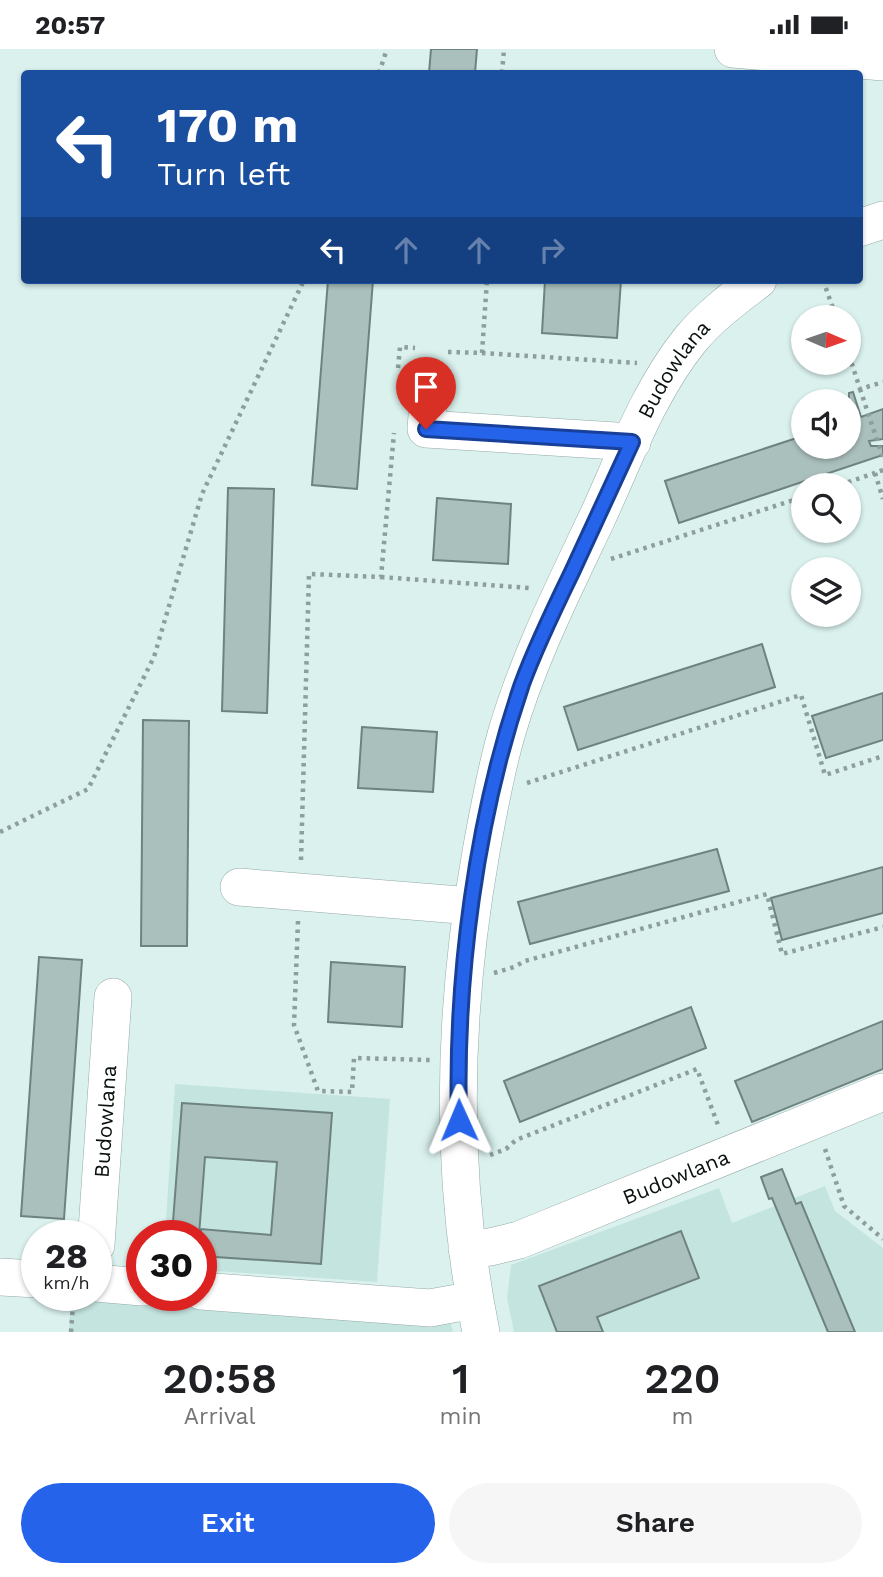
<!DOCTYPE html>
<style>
body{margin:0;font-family:"Work Sans",sans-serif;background:#f6f6f6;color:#202124;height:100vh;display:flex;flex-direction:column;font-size:26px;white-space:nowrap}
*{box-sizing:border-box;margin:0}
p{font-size:23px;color:#757577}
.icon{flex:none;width:38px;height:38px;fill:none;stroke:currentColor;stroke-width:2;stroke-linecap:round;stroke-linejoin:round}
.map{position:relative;height:1283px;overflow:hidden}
.sheet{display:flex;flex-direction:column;background:#fff;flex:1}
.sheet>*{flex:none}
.top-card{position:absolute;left:21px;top:21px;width:842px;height:214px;border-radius:7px;box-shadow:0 2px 5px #0004;background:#1a4fa0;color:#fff;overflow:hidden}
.needle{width:46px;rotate:92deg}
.buttons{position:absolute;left:791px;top:256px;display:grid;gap:14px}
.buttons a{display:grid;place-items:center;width:70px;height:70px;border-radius:50%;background:#fff;box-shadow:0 2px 5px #0004;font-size:35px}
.speed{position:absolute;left:21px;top:1171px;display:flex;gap:14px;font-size:35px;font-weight:700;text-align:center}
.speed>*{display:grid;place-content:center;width:91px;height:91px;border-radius:50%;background:#fff;box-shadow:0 2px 5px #0004;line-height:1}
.speed small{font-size:18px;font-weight:400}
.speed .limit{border:10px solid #d22;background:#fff;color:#111}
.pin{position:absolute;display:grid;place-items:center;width:60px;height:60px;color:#fff;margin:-72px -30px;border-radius:50% 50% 50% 0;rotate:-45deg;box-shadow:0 0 7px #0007}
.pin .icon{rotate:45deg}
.me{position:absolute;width:77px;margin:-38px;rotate:359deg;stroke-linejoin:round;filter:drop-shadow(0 0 5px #0008)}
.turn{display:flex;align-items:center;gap:24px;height:147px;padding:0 21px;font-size:32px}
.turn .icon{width:91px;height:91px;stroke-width:2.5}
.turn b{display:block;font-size:49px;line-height:60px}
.lanes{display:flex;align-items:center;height:66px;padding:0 21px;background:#0003;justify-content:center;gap:35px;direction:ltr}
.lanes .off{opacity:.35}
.eta{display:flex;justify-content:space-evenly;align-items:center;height:119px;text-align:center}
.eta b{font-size:42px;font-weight:600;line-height:49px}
.action{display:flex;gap:14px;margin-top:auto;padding:14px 21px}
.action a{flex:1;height:80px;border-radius:42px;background:#2563eb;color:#fff;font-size:28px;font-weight:600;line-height:80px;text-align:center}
.action a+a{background:#f6f6f6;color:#202124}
.status{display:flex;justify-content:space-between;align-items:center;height:49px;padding:0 35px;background:#fff;direction:ltr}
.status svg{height:19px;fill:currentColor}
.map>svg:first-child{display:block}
.built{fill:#c4e4e0}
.building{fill:#aac0bd;stroke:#6e8380;stroke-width:2}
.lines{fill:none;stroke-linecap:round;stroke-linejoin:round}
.minor-casing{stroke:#94aaa7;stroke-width:38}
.path{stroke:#8d9e9c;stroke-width:4.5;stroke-dasharray:3.5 5;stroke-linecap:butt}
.minor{stroke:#fff;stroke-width:37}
.route-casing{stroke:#184099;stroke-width:18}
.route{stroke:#2563eb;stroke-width:12}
.labels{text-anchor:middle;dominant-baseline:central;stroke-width:5;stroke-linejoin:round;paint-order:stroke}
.street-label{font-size:21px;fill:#091110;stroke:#e7fefb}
</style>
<div class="status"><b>20:57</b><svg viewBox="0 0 49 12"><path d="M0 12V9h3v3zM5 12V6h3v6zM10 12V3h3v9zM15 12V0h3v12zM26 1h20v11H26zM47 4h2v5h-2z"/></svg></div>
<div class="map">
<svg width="883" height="1283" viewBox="0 0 883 1283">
<rect width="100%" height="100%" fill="#daf1ee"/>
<g class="built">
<path d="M 175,1035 L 390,1050 L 377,1233 L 201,1221 L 201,1186 L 165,1186 Z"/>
<path d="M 825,1137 L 835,1162 L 883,1199 L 883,1283 L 514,1283 L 507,1249 L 511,1216 L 719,1139 L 732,1174 Z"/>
<path d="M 96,1243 L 450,1272 L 453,1283 L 69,1283 L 71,1246 L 96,1246 Z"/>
</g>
<g class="building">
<path d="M 431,0 L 477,0 L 475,24 L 429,24 Z"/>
<path d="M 328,231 L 373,231 L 357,440 L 312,436 Z"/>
<path d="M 545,231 L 621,231 L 617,289 L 542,284 Z"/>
<path d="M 853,343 L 861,368 L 883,360 L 883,390 L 869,392 L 871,397 L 883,397 L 883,406 L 679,474 L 665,432 L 803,387 L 803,397 L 849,397 L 849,344 Z"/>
<path d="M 228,439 L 274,440 L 267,664 L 222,662 Z"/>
<path d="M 437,449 L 511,455 L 508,515 L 433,511 Z"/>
<path d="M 762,595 L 775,638 L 578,701 L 564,658 Z"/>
<path d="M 883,644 L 883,691 L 826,709 L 812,667 Z"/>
<path d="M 143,671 L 189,672 L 187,897 L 141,897 Z"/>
<path d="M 362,678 L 437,683 L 433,743 L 358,739 Z"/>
<path d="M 717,800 L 729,842 L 530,895 L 518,853 Z"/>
<path d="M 883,818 L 883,864 L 782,891 L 771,849 Z"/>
<path d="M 39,908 L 82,911 L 64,1170 L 21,1167 Z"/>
<path d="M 331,913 L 405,918 L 402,978 L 328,973 Z"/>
<path d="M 691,958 L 706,999 L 520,1073 L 504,1032 Z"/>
<path d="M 883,972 L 883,1020 L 752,1073 L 735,1032 Z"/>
<path d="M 182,1054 L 332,1064 L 321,1215 L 201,1207 L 201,1180 L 271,1186 L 277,1113 L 205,1108 L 199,1186 L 172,1186 Z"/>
<path d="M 782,1120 L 796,1155 L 801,1153 L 855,1283 L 828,1283 L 772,1149 L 769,1150 L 761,1128 Z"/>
<path d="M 681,1182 L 699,1229 L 597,1268 L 603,1283 L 557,1283 L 539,1237 Z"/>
</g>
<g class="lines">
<g class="minor-casing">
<g id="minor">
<path d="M 733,0 L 883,13"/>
<path d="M 859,179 L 883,171"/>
<path d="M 430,328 L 426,380 L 632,393"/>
<path d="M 239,838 L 472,857"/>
<path id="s1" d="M 96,1196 L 113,948"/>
<path id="s2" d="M 467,1200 L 490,1198 L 519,1191 L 883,1043"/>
<path d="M 0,1228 L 37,1230"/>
<path d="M 96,1234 L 142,1238"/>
<path d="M 201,1242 L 430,1259 L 474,1251"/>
<path id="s3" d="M 481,1283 C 449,1125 453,961 481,803 C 488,764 495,725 506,686 C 528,610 564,539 598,467 C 625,408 649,342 690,291 C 709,268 734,249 758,231"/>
</g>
</g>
<g class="path">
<path d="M 379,24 L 387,0"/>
<path d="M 502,24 L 504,0"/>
<path d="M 823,231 L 836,268"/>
<path d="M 448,303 L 482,304 L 487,231"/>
<path d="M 482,304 L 637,314"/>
<path d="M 849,306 L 860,340 L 883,333"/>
<path d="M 398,319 L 400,298 L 415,299"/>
<path d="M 860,340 L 883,409"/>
<path d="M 883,421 L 875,424 L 883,450"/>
<path d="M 840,436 L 875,424"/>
<path d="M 611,510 L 803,448"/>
<path d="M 381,528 L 530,539"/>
<path d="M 527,734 L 801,646 L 825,726 L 883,707"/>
<path d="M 0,783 L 88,740 L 154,608 L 202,445 L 304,231"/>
<path d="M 301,811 L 309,525 L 381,528 L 394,384"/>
<path d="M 298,872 L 294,976 L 318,1042 L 352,1043 L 354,1009 L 430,1011"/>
<path d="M 494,924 L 514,918 L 525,912 L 767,845 L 782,905 L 883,878"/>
<path d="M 825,1100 L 844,1157 L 883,1190"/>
<path d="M 490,1106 L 506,1100 L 516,1091 L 697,1020 L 718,1076"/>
<path d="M 71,1283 L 73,1256"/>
</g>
<use href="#minor" class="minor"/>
</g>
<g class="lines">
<g class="route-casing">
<path id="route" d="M 426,380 L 632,393 C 612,436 592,480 572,523 C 554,560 536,597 522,635 C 476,769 455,929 459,1071"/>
</g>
<use href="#route" class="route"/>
</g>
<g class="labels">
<g class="street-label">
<text stroke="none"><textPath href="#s3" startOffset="1006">Budowlana</textPath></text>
<text stroke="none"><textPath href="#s1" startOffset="124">Budowlana</textPath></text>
<text stroke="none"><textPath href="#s2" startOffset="222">Budowlana</textPath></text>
</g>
</g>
</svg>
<div class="buttons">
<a><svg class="needle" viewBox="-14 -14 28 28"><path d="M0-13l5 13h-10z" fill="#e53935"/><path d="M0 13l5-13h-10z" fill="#757577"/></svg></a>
<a><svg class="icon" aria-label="sound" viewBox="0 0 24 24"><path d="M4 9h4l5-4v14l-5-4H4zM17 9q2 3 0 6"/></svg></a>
<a><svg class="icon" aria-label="search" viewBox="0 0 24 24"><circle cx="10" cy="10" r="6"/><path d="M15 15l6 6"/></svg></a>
<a><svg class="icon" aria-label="layers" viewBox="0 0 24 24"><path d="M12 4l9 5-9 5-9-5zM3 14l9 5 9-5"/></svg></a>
</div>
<div class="speed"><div>28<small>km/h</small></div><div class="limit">30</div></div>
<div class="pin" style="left:426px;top:380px;background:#d93025"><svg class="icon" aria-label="arrive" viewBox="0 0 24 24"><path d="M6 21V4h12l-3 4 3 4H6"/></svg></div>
<svg class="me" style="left:459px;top:1071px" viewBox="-20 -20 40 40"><path d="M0-17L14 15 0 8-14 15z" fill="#2563eb" stroke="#fff" stroke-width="4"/></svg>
<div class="top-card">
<div class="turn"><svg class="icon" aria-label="left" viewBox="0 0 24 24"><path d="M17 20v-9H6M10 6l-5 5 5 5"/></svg><div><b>170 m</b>Turn left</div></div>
<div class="lanes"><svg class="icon" aria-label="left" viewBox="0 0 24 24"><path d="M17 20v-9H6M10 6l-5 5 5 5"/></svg><svg class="icon off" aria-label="ahead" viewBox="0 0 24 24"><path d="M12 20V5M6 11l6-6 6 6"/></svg><svg class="icon off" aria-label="ahead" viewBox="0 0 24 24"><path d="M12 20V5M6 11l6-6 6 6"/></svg><svg class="icon off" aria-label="right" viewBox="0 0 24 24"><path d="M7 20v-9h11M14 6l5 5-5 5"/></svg></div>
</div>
</div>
<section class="sheet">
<div class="eta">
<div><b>20:58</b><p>Arrival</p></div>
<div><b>1</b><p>min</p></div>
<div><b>220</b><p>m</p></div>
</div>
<div class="action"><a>Exit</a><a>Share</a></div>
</section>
